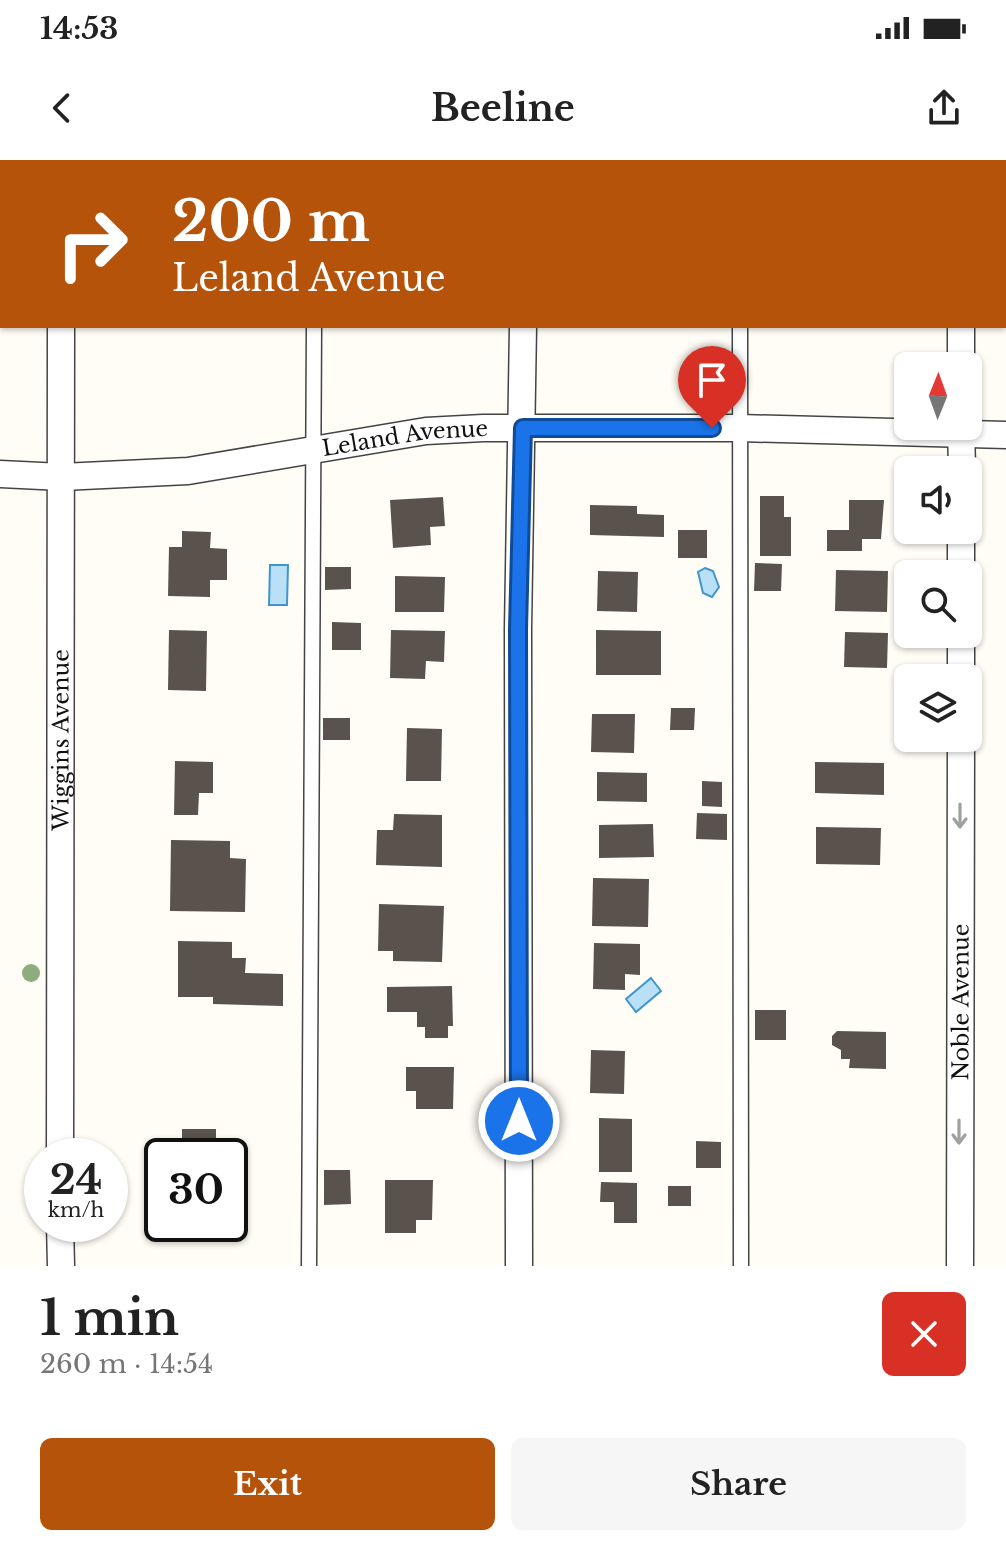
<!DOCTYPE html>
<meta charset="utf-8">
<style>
body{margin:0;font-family:"Libre Baskerville",serif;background:#f6f6f6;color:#222;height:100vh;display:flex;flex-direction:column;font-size:30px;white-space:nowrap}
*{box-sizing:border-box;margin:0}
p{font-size:26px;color:#767676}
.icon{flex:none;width:44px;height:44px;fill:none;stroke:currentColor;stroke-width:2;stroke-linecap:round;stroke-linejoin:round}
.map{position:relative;height:1106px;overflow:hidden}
.sheet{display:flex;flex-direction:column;background:#fff;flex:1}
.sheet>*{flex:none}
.top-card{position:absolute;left:0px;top:0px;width:1006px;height:168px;box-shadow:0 2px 6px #0004;background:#b45309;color:#fff;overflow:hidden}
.needle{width:52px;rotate:1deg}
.tools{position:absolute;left:894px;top:192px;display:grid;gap:16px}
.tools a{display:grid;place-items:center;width:88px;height:88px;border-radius:12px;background:#fff;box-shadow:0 2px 6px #0004;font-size:40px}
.speed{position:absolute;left:24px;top:978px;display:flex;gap:16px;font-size:40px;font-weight:700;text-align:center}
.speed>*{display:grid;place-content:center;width:104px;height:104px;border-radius:50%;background:#fff;box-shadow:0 2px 6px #0004;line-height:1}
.speed small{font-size:20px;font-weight:400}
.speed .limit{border:4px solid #111;border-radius:12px;background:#fff;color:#111}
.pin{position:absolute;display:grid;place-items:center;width:68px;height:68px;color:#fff;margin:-82px -34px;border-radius:50% 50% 50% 0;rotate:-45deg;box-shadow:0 0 8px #0007}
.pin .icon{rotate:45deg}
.me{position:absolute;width:88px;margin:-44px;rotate:0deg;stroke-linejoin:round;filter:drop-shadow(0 0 6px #0008)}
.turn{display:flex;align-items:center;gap:28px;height:168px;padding:0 40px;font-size:36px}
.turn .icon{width:104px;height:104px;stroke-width:2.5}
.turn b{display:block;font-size:56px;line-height:68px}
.round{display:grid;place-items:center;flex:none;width:84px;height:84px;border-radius:12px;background:#f6f6f6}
.overview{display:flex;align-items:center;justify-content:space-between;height:136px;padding:0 40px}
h1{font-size:48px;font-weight:700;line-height:60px}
.button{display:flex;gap:16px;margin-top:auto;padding:16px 40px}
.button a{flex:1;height:92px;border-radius:12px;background:#b45309;color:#fff;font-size:32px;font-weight:700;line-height:92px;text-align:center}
.button a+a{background:#f6f6f6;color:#222}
.status{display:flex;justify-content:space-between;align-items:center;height:56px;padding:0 40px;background:#fff;direction:ltr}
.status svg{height:22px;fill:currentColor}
header{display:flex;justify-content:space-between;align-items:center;height:104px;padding:0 40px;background:#fff;font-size:36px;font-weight:700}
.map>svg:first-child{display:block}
.water{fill:#b9e0f7;stroke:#3f96cf;stroke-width:2}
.building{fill:#5a524d}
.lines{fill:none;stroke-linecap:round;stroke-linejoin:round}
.service-casing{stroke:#444;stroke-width:17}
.minor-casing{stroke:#444;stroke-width:29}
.service{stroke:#fff;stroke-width:14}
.minor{stroke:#fff;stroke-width:26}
.tree{fill:#8dad7f}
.oneway{stroke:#a0a0a0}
.route-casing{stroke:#114b97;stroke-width:20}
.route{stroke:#1a73e8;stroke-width:14}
.labels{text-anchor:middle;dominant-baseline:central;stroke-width:8;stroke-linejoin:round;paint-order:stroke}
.street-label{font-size:22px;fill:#111;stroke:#fff}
</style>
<div class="status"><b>14:53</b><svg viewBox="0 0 49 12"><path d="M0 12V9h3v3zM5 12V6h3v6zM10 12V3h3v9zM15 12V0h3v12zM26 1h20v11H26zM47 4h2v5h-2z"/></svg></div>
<header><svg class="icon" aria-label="back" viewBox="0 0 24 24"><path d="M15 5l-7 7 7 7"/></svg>Beeline<svg class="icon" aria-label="share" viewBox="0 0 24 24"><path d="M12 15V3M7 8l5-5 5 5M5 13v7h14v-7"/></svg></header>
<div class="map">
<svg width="1006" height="1106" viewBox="0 0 1006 1106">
<rect width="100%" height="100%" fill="#fffdf5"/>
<g class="water">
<path d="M 270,405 L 288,405 L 287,445 L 269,445 Z"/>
<path d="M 705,408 L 713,411 L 719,427 L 712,437 L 703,433 L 698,412 Z"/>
<path d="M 651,818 L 661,831 L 636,852 L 626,839 Z"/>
</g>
<g class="building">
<path d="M 760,336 L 784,336 L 784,357 L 791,357 L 791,396 L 760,396 Z"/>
<path d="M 443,337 L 445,366 L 430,367 L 431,385 L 393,388 L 390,340 Z"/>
<path d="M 849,340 L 884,340 L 881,379 L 862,379 L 862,391 L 827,391 L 827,370 L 849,370 Z"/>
<path d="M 590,345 L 637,346 L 637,354 L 664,355 L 664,377 L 590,375 Z"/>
<rect x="678" y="370" width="29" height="28"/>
<path d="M 182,371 L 211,372 L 210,388 L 227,389 L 227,420 L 210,420 L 210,437 L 168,436 L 169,387 L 182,387 Z"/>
<path d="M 755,403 L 782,404 L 781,431 L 754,431 Z"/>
<path d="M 325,407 L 351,407 L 351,429 L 325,430 Z"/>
<path d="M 836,410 L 888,411 L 887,452 L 835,451 Z"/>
<path d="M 598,411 L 638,412 L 637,452 L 597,451 Z"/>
<path d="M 395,416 L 445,417 L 444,452 L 395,452 Z"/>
<path d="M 332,462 L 361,463 L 361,490 L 332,490 Z"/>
<path d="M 169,470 L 207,471 L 206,531 L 168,530 Z"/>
<path d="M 391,470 L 445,471 L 444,502 L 426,501 L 425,519 L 390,518 Z"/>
<path d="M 596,470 L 661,471 L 661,515 L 596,515 Z"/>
<path d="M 845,472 L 888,473 L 887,508 L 844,507 Z"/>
<path d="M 671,548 L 695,548 L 694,570 L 670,570 Z"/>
<path d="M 592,554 L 635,554 L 634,593 L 591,592 Z"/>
<rect x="323" y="558" width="27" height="22"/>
<path d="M 407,568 L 442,569 L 441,621 L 406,621 Z"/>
<path d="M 175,601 L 213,602 L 213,633 L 199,633 L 198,655 L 174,655 Z"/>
<path d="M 815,602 L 884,603 L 884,635 L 815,633 Z"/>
<path d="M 597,612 L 647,613 L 647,642 L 597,641 Z"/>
<path d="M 702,621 L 722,622 L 722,647 L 702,646 Z"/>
<path d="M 697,653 L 727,654 L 727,680 L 696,679 Z"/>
<path d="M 394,654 L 442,655 L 442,707 L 376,705 L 377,670 L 393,670 Z"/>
<path d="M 653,664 L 654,697 L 599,698 L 599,665 Z"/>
<path d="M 816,667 L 881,668 L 880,705 L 816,704 Z"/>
<path d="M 171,680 L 230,681 L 230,698 L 246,699 L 245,752 L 170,751 Z"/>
<path d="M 593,718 L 649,719 L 648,767 L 592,766 Z"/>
<path d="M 379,744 L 444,746 L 442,802 L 393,801 L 393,791 L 378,791 Z"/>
<path d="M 178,781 L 232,782 L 232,798 L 246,798 L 245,813 L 283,814 L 283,846 L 213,844 L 213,837 L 178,837 Z"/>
<path d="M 594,783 L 640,784 L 640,815 L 625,814 L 625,830 L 593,829 Z"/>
<path d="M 452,826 L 453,866 L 448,866 L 448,878 L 425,878 L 425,867 L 417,867 L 417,852 L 387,852 L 387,827 Z"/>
<rect x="755" y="850" width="31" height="30"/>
<path d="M 837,871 L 886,872 L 886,909 L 849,908 L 850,899 L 841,899 L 841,890 L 832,885 L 832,876 Z"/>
<path d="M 591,890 L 625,891 L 624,934 L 590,933 Z"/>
<path d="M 406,907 L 454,907 L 453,949 L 416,949 L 416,931 L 406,931 Z"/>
<path d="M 599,958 L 632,959 L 632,1012 L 599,1012 Z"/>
<path d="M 182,969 L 216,969 L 216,996 L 174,996 L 174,982 L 182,982 Z"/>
<path d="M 696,981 L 721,982 L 721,1008 L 696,1008 Z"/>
<path d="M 324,1010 L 350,1010 L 351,1044 L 324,1045 Z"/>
<path d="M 385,1020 L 433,1020 L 432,1060 L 416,1060 L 416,1073 L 385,1073 Z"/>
<path d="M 601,1022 L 637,1023 L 637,1063 L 614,1063 L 614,1042 L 600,1042 Z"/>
<rect x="668" y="1026" width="23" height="20"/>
</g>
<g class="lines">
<g class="service-casing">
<g id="service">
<path d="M 316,2 L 316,0"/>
<path d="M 741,2 L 741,0"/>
<path d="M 740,166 L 741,1106"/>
<path d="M 309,1106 L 314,166"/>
</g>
</g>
<g class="minor-casing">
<g id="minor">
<path d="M 65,2 L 65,0"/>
<path d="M 523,2 L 523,0"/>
<path d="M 961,2 L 961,0"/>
<path d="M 961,206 L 961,166"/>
<path d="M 961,266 L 962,310"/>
<path id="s1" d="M 0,314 L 62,317 L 188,311 L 426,271 L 483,268 L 740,268 L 1006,275"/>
<path d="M 961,414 L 961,370"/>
<path d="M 961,518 L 961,474"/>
<path id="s2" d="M 60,996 L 61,166"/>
<path d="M 60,1064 L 61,1106"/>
<path d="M 519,1106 L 518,469 L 523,166"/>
<path id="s3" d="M 960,1106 L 961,578"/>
</g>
</g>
<use href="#service" class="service"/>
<use href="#minor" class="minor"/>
</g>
<circle class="tree" cx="31" cy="813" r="9"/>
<defs><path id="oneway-shaft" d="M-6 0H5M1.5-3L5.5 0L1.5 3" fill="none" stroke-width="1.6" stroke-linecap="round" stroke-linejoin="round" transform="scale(2)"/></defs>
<g class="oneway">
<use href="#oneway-shaft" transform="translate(960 656) rotate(90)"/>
<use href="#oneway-shaft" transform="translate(959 972) rotate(90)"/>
</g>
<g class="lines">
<g class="route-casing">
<path id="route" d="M 519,961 L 518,469 L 523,268 L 712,268"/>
</g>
<use href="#route" class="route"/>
</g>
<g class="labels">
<g class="street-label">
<text stroke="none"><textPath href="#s1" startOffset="408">Leland Avenue</textPath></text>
<text stroke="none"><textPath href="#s2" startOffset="416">Wiggins Avenue</textPath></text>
<text stroke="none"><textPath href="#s3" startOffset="264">Noble Avenue</textPath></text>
</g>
</g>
</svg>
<div class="tools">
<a><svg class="needle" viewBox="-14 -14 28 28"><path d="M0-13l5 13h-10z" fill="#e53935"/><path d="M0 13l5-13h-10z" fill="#767676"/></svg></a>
<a><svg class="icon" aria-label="sound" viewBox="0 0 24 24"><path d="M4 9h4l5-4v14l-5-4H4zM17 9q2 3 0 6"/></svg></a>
<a><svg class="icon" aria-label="search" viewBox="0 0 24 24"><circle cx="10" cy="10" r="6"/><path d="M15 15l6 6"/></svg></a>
<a><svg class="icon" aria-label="layers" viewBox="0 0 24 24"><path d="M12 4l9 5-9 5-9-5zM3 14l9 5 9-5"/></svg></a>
</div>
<div class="speed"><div>24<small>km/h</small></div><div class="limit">30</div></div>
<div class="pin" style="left:712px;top:268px;background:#d93025"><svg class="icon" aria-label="arrive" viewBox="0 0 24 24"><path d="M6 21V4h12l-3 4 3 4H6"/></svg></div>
<svg class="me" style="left:519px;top:961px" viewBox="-20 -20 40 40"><circle r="17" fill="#1a73e8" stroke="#fff" stroke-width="3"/><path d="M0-11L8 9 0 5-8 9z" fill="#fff"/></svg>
<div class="top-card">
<div class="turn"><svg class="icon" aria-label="right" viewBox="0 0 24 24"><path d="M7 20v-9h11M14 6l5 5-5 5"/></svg><div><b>200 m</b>Leland Avenue</div></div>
</div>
</div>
<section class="sheet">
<div class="overview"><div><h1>1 min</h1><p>260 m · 14:54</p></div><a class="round" style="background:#d93025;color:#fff"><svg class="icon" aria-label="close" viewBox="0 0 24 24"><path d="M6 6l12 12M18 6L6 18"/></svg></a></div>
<div class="button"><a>Exit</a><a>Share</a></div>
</section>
